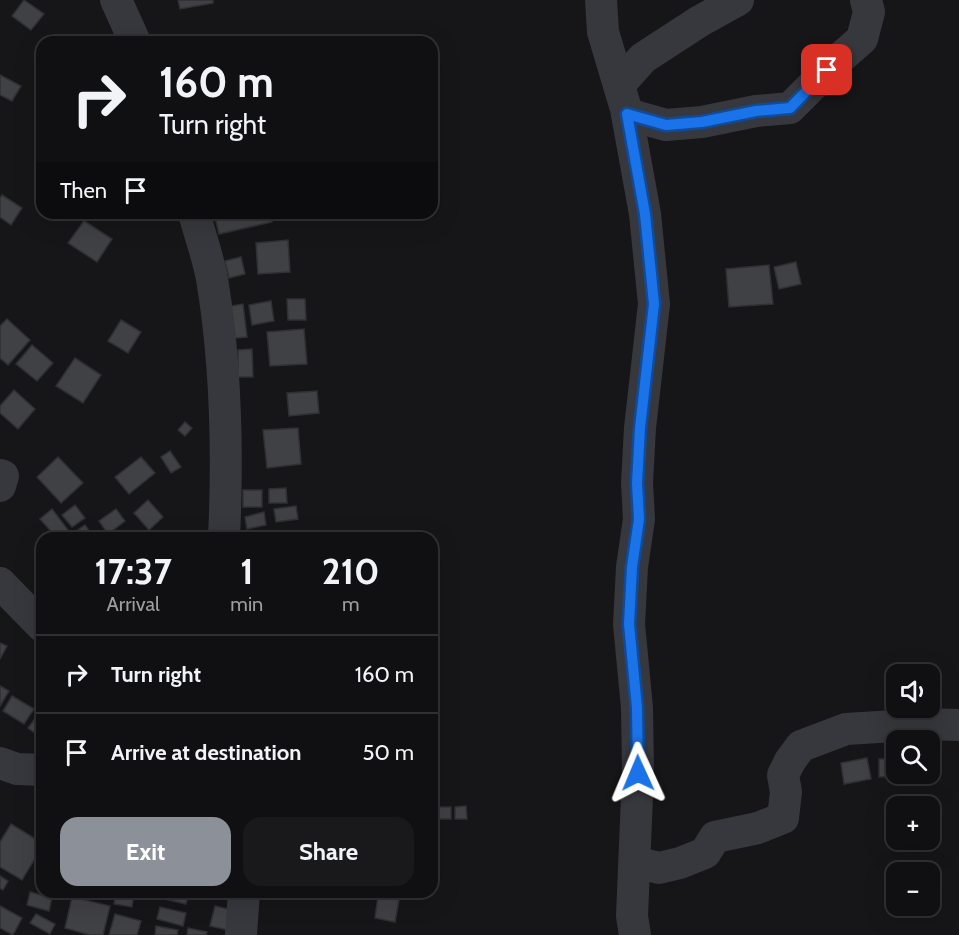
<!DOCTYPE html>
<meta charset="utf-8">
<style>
body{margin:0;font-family:Cabin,sans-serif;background:#19191b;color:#f1f3f6;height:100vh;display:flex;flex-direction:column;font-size:22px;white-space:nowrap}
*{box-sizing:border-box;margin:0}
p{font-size:20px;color:#9c9d9f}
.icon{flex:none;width:33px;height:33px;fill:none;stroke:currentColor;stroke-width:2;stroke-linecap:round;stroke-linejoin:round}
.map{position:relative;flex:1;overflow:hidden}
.details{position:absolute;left:36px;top:532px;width:402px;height:366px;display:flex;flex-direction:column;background:#101012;border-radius:18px;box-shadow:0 6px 24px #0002,0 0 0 2px #303032}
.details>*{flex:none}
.hud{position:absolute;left:36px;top:36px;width:402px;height:183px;border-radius:18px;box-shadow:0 6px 24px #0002,0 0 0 2px #303032;background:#101012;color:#f1f3f6;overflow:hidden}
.fabs{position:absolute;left:886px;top:664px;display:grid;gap:12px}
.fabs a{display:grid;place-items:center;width:54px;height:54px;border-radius:12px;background:#101012;box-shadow:0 6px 24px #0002,0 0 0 2px #303032;font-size:30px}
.pin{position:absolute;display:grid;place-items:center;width:51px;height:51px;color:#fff;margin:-26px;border-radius:12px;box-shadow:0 3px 9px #0006}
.me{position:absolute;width:66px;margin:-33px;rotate:359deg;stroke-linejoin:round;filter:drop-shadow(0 0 4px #0008)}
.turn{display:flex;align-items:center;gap:21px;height:126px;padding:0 24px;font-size:27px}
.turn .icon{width:78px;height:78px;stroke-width:2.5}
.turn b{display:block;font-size:42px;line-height:51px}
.then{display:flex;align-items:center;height:57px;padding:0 24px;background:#0003;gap:12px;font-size:22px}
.eta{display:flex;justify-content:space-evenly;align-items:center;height:102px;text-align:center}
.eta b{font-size:36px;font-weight:700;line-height:42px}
.button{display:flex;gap:12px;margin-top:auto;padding:12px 24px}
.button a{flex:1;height:69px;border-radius:18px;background:#8c9099;color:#fff;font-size:24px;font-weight:700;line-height:69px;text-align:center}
.button a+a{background:#19191b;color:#f1f3f6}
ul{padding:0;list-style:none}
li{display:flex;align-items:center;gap:18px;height:78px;padding:0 24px;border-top:2px solid #303032}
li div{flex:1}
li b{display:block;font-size:22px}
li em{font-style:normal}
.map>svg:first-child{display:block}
.building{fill:#404145;stroke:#303034;stroke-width:1.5}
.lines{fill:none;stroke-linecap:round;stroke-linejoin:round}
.minor{stroke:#37383d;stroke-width:32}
.route-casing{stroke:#114b97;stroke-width:15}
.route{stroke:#1a73e8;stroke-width:10}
</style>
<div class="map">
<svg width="959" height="935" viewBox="0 0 959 935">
<rect width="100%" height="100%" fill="#161618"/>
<g class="building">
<path d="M 24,0 L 44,14 L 31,30 L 12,16 Z"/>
<path d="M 178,0 L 213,0 L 213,3 L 180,9 Z"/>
<path d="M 0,75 L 21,86 L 12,101 L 0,95 Z"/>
<path d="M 2,195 L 22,208 L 11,225 L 0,217 L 0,198 Z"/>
<path d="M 214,213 L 269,213 L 272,222 L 219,234 Z"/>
<path d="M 84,221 L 112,239 L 97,262 L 68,243 Z"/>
<path d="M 288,240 L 290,272 L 258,274 L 256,243 Z"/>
<path d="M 241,257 L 245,274 L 229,278 L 225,261 Z"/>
<path d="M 796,262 L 801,284 L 779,289 L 774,267 Z"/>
<path d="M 769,265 L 773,304 L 729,307 L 726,269 Z"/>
<path d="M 287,299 L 305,299 L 306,320 L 288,320 Z"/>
<path d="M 271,301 L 274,321 L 252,325 L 249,305 Z"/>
<path d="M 243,304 L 247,337 L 235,338 L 231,306 Z"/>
<path d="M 7,319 L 30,340 L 8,365 L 0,358 L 0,326 Z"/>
<path d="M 121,320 L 141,332 L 128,353 L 108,341 Z"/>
<path d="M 304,329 L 307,364 L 270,366 L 267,332 Z"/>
<path d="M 32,345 L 53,363 L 37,381 L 16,364 Z"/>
<path d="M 252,349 L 253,377 L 238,377 L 238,350 Z"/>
<path d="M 75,358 L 101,375 L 83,403 L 56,386 Z"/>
<path d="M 14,390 L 35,409 L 18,429 L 0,413 L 0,406 Z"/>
<path d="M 317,391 L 319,413 L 289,416 L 287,393 Z"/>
<path d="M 185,422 L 192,428 L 185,436 L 178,430 Z"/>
<path d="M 298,428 L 301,464 L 267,468 L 263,430 Z"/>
<path d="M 170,451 L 181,467 L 171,473 L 161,457 Z"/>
<path d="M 58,457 L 83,483 L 61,503 L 37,477 Z"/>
<path d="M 141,457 L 155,473 L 129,494 L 115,477 Z"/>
<path d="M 286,488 L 287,503 L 269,503 L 269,489 Z"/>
<rect x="243" y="490" width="19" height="17"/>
<path d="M 148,500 L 163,517 L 149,530 L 134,513 Z"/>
<path d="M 75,505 L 85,518 L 72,527 L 62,515 Z"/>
<path d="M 296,506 L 298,519 L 276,522 L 274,509 Z"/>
<path d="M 52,509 L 68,530 L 57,538 L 40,519 Z"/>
<path d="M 116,509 L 125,521 L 108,534 L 99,521 Z"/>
<path d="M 264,512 L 266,525 L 247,529 L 245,517 Z"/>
<path d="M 85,525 L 94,538 L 79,538 L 75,532 Z"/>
<path d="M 0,643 L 7,646 L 0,659 Z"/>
<path d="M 0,686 L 9,691 L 0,706 Z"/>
<path d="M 12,696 L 34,709 L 24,724 L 3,711 Z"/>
<path d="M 39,713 L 42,715 L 42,738 L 28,728 Z"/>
<path d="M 437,758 L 439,771 L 432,772 L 432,759 Z"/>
<path d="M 867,758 L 871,779 L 844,784 L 841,763 Z"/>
<path d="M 879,759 L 897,759 L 897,774 L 902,774 L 902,776 L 879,777 Z"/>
<path d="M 466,806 L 467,819 L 455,819 L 455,807 Z"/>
<rect x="438" y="807" width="13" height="12"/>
<path d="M 11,824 L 42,843 L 42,847 L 22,880 L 0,867 L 0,842 Z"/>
<rect x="432" y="851" width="6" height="11"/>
<path d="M 0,876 L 8,881 L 3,890 L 0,888 Z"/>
<path d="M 30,892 L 52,898 L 49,911 L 27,905 Z"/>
<path d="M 116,892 L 134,892 L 132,907 L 114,904 Z"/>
<path d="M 165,892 L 189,892 L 186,904 L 164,899 Z"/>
<path d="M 268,892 L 314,892 L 314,893 L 268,895 Z"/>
<path d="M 378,896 L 399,900 L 395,922 L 375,918 Z"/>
<path d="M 72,897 L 110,906 L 103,935 L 90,935 L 65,928 Z"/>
<path d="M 0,906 L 22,918 L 13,935 L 0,928 Z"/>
<path d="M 215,906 L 241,912 L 237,932 L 210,926 Z"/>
<path d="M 160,907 L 186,913 L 183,926 L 157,919 Z"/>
<path d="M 36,914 L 55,924 L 50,934 L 30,923 Z"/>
<path d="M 115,914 L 141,921 L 137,935 L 109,935 Z"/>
<path d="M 156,926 L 178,930 L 177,935 L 155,935 Z"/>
<path d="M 188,928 L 207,932 L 206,935 L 187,935 Z"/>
</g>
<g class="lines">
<g class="minor">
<path d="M 116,0 L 135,42"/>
<path d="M 601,0 L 603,32 L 626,109 L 645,214 L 654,304 L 640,428 L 637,483 L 639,519 L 632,567 L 629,624 L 637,708 L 638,773 L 632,916 L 635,935"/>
<path d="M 619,85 L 643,58 L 700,21 L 738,0"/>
<path d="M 627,114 L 666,125 L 702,122 L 756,111 L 790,108 L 839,59 L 862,39 L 869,12 L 866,0"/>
<path d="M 194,213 C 200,235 208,257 212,279 C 226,364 228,453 224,538"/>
<path d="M 0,475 L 3,476 L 0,486"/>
<path d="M 0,583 L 42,626"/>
<path d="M 0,763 L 17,769 L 42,770"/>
<path d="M 635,862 L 659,868 L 680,863 L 705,853 L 715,837 L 758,828 L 783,818 L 786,792 L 783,775 L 790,761 L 801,746 L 846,729 L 927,724 L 959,725"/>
<path d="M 241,935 L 244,892"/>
</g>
</g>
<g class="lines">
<g class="route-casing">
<path id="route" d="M 638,773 L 637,708 L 629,624 L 632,567 L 639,519 L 637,483 L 640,428 L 654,304 L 645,214 L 627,114 L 666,125 L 702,122 L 756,111 L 790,108 L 827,70"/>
</g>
<use href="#route" class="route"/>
</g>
</svg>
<div class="fabs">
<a><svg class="icon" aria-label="sound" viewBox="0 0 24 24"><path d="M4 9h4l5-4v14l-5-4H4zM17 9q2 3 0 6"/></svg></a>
<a><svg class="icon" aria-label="search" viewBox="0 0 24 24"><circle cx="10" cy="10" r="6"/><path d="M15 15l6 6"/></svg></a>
<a>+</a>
<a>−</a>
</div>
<div class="pin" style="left:827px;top:70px;background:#d93025"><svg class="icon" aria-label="arrive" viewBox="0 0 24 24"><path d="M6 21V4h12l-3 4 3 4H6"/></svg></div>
<svg class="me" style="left:638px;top:773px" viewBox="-20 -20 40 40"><path d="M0-17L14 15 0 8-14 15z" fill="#1a73e8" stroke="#fff" stroke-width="4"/></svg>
<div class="hud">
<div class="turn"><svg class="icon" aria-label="right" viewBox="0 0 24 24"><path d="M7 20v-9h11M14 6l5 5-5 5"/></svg><div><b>160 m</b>Turn right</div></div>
<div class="then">Then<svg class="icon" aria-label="arrive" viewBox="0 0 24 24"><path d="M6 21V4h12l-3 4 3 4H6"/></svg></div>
</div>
<section class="details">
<div class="eta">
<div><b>17:37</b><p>Arrival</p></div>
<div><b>1</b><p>min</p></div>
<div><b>210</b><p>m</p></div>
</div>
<ul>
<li><svg class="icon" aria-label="right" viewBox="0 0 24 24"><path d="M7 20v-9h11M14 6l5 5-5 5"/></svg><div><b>Turn right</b></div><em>160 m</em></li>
<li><svg class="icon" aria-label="arrive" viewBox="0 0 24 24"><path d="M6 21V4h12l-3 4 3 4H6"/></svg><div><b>Arrive at destination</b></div><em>50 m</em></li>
</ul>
<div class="button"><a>Exit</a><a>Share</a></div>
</section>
</div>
